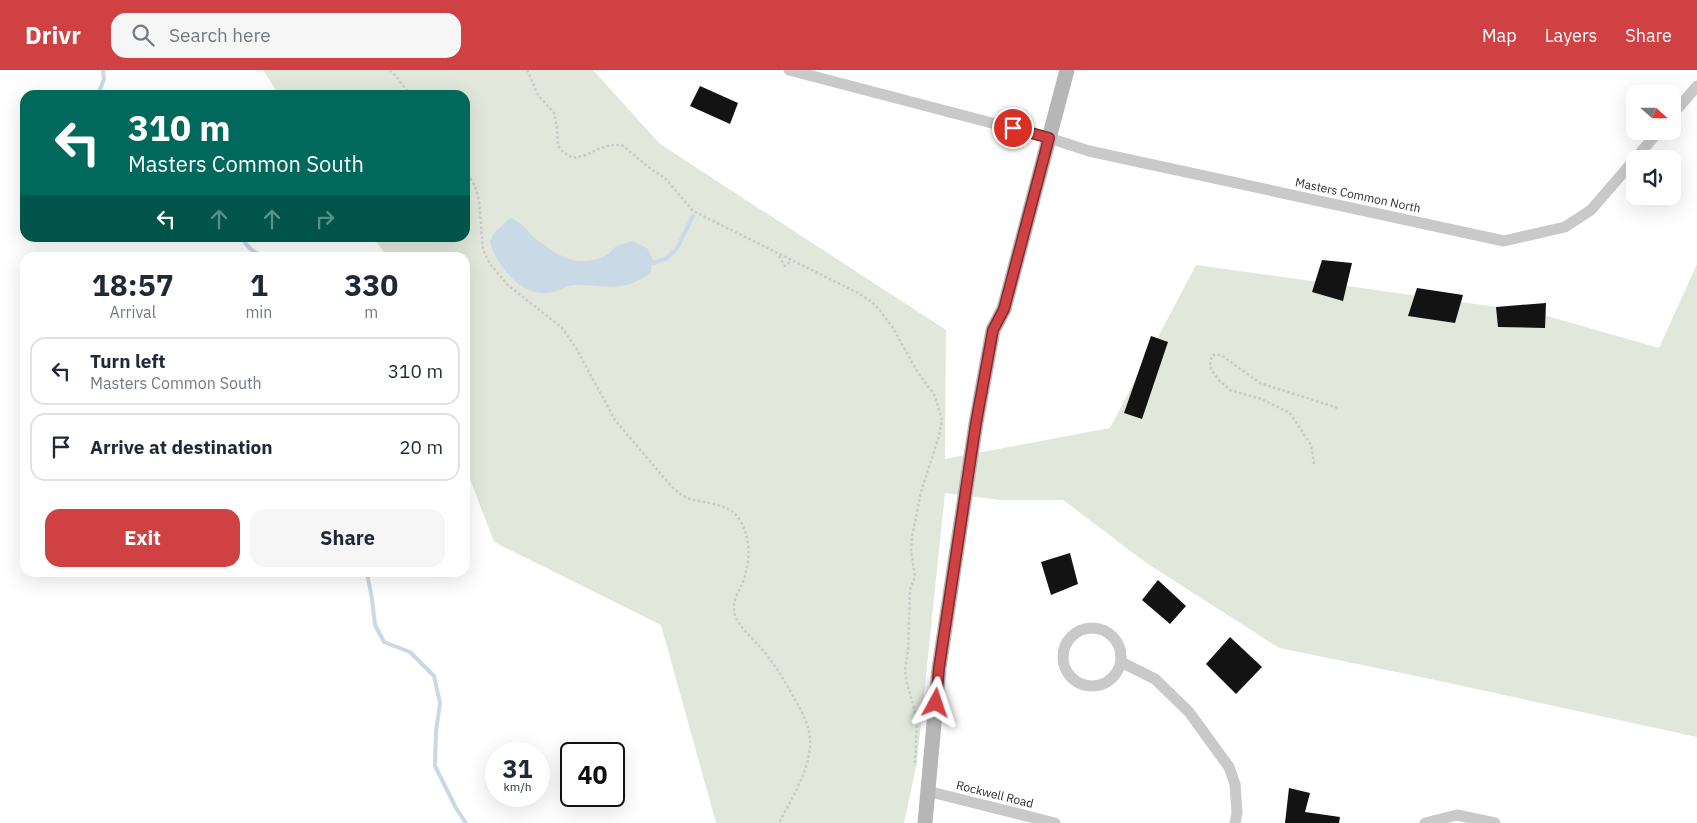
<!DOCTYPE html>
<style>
body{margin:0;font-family:"IBM Plex Sans",sans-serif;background:#f6f6f7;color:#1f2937;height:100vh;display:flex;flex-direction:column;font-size:19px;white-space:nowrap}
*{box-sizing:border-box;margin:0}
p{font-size:16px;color:#747a83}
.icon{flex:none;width:28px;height:28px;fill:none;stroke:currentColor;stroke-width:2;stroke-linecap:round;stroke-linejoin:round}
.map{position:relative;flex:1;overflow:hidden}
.panel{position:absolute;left:20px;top:182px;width:450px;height:325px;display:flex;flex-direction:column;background:#fff;border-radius:15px;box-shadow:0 5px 20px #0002}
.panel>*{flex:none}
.banner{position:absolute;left:20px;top:20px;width:450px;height:152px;border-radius:15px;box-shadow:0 5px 20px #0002;background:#00695c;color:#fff;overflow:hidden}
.needle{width:32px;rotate:111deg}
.controls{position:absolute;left:1626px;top:15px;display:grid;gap:10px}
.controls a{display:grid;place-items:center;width:55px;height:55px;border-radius:10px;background:#fff;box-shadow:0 5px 20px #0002;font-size:25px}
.speed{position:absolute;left:485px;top:672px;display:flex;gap:10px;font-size:25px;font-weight:700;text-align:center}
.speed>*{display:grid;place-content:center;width:65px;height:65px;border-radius:50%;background:#fff;box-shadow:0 5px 20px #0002;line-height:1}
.speed small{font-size:12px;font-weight:400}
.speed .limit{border:2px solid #111;border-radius:8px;background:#fff;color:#111}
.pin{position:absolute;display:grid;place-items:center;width:42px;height:42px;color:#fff;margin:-21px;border:2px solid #fff;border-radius:50%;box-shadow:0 1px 5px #0007}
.me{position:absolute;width:55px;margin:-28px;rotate:5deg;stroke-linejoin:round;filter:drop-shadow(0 0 4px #0008)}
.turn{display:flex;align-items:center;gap:18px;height:105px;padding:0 25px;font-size:22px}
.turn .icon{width:65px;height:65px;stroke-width:2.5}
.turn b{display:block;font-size:35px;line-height:42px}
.lanes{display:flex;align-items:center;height:48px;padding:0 25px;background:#0003;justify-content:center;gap:25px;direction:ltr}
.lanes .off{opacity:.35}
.eta{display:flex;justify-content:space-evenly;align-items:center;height:85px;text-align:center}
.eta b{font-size:30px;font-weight:800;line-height:35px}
.primary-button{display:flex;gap:10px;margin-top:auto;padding:10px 25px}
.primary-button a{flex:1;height:58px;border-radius:15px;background:#d04143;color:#fff;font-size:20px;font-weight:800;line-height:58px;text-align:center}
.primary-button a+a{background:#f6f6f7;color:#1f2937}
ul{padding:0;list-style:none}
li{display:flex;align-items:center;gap:15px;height:68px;margin:0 10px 8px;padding:0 15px;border:2px solid #e0e1e3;border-radius:15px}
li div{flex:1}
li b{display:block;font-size:19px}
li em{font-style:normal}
header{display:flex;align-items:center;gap:30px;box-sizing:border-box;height:70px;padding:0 25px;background:#d04143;color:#fff}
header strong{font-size:24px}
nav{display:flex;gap:28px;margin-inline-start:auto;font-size:18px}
.search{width:350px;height:45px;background:#f6f6f7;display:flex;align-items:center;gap:12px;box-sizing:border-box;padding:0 18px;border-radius:15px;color:#747a83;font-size:19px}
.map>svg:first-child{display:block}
.green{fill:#e1e8db}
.water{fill:#c9d9e6}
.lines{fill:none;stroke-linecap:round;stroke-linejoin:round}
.stream{stroke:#c9d9e6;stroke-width:4}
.building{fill:#131313}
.path{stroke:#c9c9c9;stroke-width:2.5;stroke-dasharray:2.5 2.5;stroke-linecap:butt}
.street{stroke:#c9c9c9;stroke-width:11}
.secondary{stroke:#b6b6b6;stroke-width:15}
.route-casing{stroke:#872a2c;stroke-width:12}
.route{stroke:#d04143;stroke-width:9}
.labels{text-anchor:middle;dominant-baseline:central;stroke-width:5;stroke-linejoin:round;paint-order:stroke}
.street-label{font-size:12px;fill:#2c2c2c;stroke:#fff}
</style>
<header>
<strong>Drivr</strong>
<div class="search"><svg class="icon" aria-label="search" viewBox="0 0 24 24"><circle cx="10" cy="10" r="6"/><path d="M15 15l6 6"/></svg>Search here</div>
<nav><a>Map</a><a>Layers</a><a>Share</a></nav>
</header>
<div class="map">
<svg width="1697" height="753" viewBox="0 0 1697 753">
<rect width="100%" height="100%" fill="#fff"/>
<path class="green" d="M 263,0 L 593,0 L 660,74 L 946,260 L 945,389 L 1110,358 L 1196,195 L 1533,242 L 1659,278 L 1697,194 L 1697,667 L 1421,607 L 1279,578 L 1145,492 L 1063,430 L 1000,430 L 945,423 L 917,692 L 904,753 L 716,753 L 661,555 L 494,472 L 465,396 L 465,188 L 387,187 L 374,168 L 465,168 L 465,25 L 279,25 Z"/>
<path class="water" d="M 510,148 C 523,152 527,162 537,170 C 559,186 577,199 605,186 C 610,184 613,178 617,176 C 621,174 628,173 632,171 L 647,178 L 653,190 L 650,204 C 621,223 607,215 575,215 C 566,215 558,222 549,223 C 522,227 495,195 490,171 L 494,163 Z"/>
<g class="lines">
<g class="stream">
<path d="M 98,25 L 104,9 L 103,0"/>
<path d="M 243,168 C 247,179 255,182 265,188"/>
<path d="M 653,193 L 666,189 L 677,178 L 693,146"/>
<path d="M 369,502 L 368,508 L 372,529 L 375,555 L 384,572 L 410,582 L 434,606 L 440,633 L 436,661 L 435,696 L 456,738 L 466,753"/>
</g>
</g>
<g class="building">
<path d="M 700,16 L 738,33 L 730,54 L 690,36 Z"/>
<path d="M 1322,190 L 1352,193 L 1343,231 L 1312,222 Z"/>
<path d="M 1417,218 L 1463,225 L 1455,253 L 1408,246 Z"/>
<path d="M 1546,233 L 1545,258 L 1498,257 L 1496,237 Z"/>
<path d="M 1151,266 L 1168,272 L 1142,349 L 1124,343 Z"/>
<path d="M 1070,483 L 1078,514 L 1051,525 L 1041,492 Z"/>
<path d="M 1158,510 L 1186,536 L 1170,554 L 1142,530 Z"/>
<path d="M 1230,567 L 1262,597 L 1236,624 L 1206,594 Z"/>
<path d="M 1289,718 L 1310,723 L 1305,742 L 1340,747 L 1339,753 L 1285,753 Z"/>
</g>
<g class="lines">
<g class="path">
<path d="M 390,0 L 396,6 L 410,25"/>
<path d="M 527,0 L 538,25 L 554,43 L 557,58 L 558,76 L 563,82 L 573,88 L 586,85 L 598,79 L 610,75 L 622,75 L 651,99 L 665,108 L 693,141 L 858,223 L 872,232 L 882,243 L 893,258 L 917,301 L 935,326 L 942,350 L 939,366 L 921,422 L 912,467 L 911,480 L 915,506 L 910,520 L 908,581 L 905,600 L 907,613 L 917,649 L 915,696"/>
<path d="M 465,100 L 475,116 L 479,130 L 483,180 L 490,194 L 508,215 L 562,258 L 576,278 L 615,350 L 671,416 C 677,422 682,426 690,429 C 704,433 725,433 736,445 C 752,464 751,492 742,514 C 739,521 733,530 734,539 C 734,552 750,566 759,576 C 773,591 783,608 793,626 C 800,639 809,653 810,668 C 812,698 792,727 779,753"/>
<path d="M 779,186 L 785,196 L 791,191"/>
<path d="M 1314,394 L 1311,375 L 1290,343 L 1261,329 L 1230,320 L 1218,309 L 1211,299 L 1210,291 L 1213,285 L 1221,285 L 1260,313 L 1338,338"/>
</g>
<g class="street">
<path d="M 789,0 L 1049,68 L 1089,81 L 1504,171 L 1565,157 L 1591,140 L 1635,89"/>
<path d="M 1672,45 L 1697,16"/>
<path d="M 1635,89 L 1659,61"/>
<circle cx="1092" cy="587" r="29"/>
<path d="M 1121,592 L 1155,609 L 1189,642 L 1229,697 L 1235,714 L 1237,743 L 1235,753"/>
<path d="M 927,721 L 1055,753"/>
<path d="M 1425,753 L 1457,745 L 1495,753"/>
</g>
<path class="secondary" d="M 925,753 L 939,598 L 976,353 L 993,260 L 1004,239 L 1067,0"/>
</g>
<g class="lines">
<g class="route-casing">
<path id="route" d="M 936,633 L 939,598 L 976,353 L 993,260 L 1004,239 L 1049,68 L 1013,58"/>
</g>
<use href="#route" class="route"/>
</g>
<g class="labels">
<g class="street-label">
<text transform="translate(1358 125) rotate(12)">Masters Common North</text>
<text transform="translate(995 724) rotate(14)">Rockwell Road</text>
</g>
</g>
</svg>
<div class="controls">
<a><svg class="needle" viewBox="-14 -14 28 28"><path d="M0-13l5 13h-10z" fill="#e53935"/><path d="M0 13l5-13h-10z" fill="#747a83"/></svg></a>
<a><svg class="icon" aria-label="sound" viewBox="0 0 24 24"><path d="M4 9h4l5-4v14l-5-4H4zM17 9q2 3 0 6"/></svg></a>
</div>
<div class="speed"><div>31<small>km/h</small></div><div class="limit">40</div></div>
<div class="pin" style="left:1013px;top:58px;background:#d93025"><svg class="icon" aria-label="arrive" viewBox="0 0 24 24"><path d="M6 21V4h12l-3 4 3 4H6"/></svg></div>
<svg class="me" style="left:936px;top:633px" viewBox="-20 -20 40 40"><path d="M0-17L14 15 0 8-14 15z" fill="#d04143" stroke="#fff" stroke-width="4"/></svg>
<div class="banner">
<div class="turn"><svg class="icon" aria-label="left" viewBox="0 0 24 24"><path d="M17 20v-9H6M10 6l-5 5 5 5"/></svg><div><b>310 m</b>Masters Common South</div></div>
<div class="lanes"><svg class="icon" aria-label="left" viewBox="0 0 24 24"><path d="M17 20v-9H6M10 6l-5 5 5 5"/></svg><svg class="icon off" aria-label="ahead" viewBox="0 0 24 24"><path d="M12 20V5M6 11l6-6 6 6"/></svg><svg class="icon off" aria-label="ahead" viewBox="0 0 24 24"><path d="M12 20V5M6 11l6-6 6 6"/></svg><svg class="icon off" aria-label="right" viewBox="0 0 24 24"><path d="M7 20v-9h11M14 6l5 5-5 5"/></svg></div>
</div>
<section class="panel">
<div class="eta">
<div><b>18:57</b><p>Arrival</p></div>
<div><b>1</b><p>min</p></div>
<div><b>330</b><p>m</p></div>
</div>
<ul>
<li><svg class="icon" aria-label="left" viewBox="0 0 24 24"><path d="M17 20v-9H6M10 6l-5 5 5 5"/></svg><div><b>Turn left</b><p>Masters Common South</p></div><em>310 m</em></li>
<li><svg class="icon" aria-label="arrive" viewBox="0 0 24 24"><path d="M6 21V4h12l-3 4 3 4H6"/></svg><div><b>Arrive at destination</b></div><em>20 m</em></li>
</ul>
<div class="primary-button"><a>Exit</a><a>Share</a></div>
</section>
</div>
